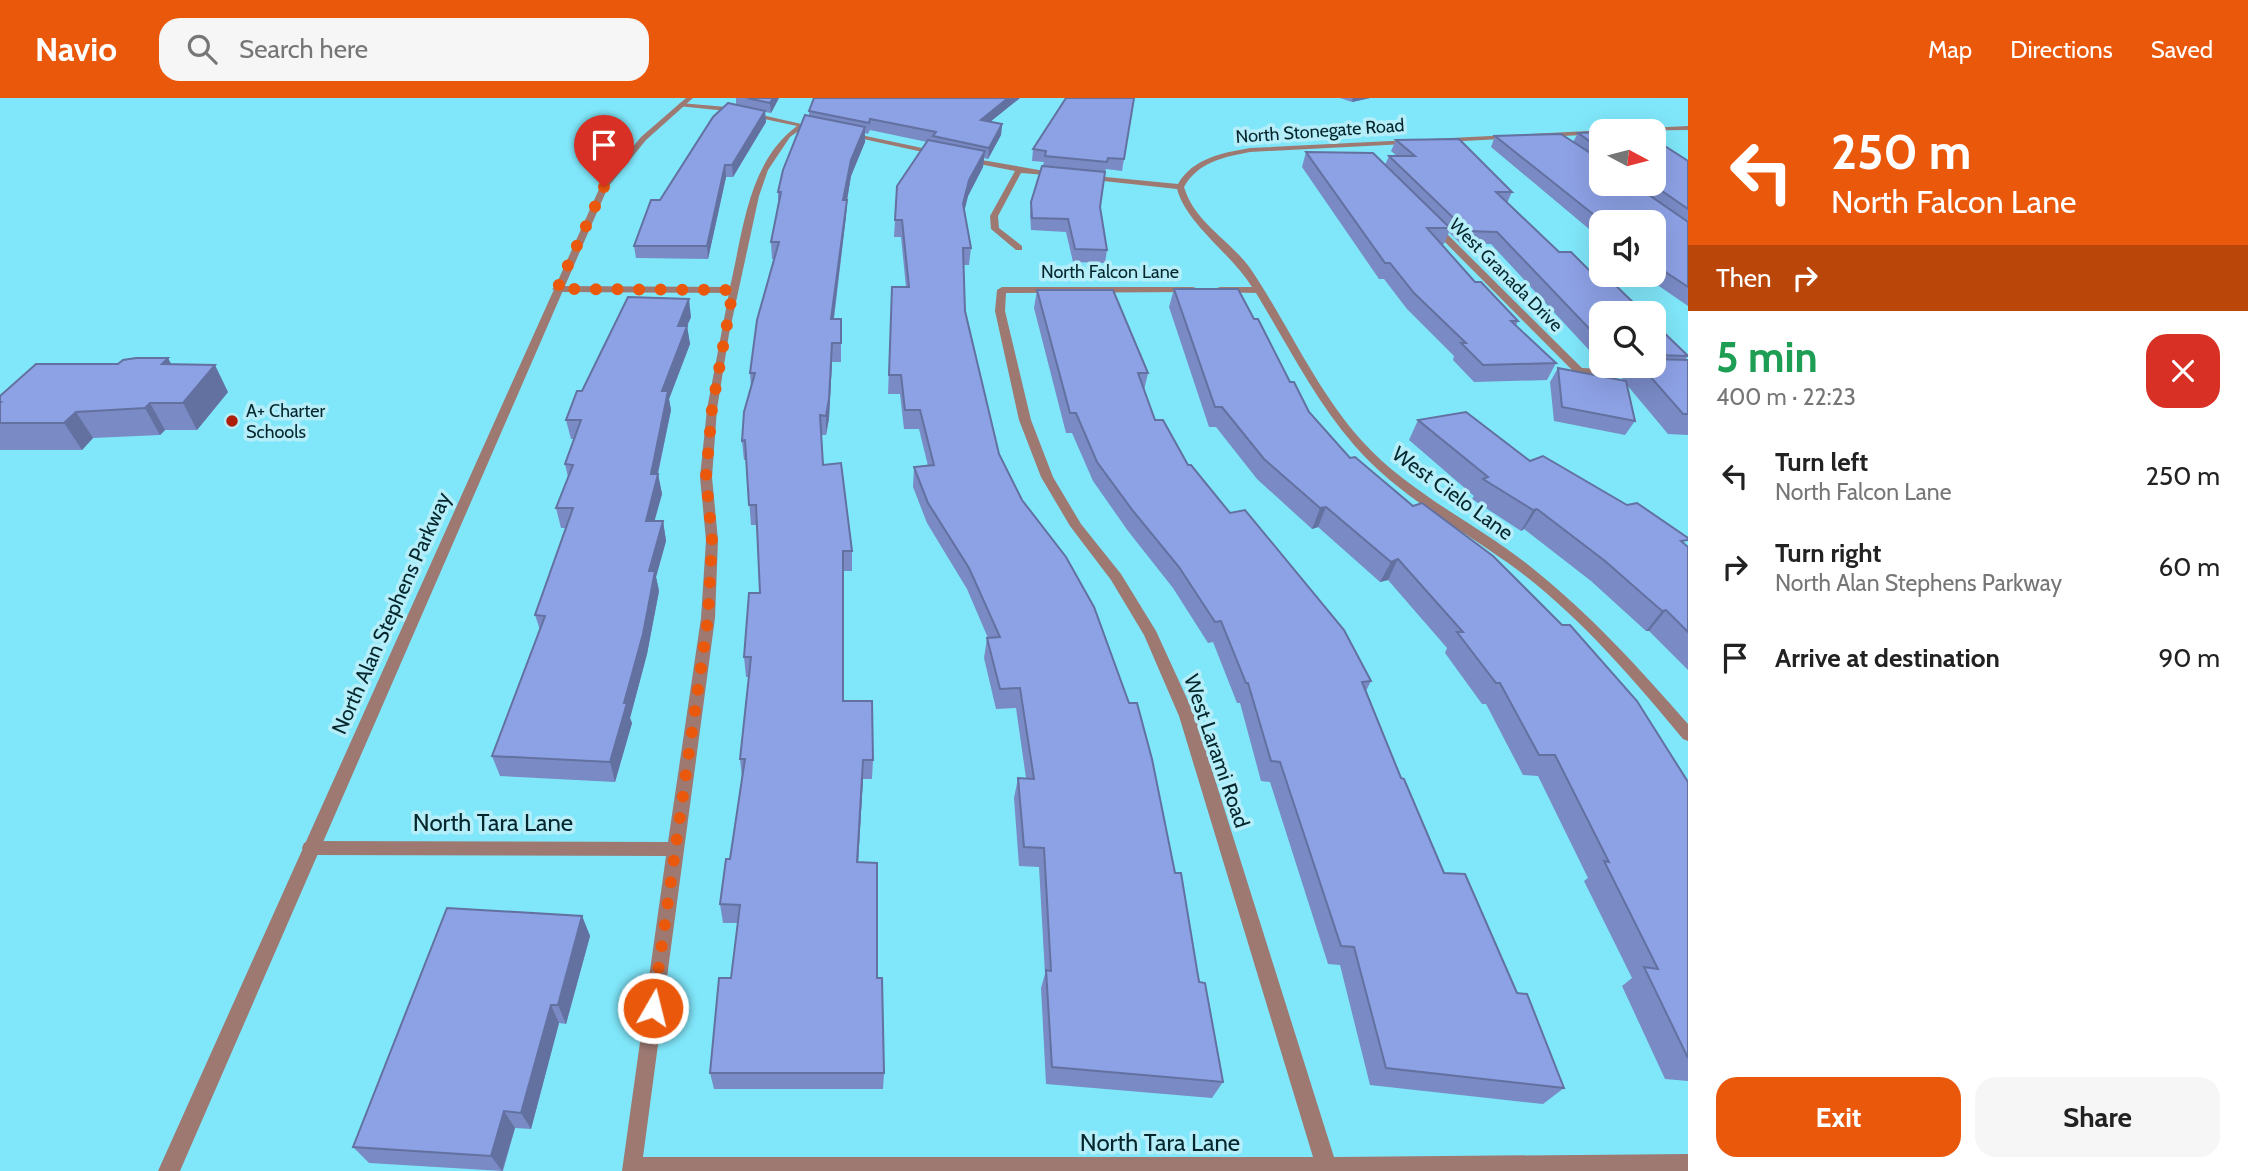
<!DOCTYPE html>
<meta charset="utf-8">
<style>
body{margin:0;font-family:Cabin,sans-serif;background:#f6f6f6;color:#222;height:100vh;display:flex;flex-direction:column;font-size:26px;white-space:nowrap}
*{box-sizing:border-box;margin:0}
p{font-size:23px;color:#767676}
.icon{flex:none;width:38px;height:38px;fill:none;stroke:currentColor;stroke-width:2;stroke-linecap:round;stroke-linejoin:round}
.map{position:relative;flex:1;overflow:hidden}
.details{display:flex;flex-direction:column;background:#fff;width:560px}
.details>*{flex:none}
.banner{background:#ea580c;color:#fff;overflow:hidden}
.needle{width:46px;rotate:97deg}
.tools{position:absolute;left:1589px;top:21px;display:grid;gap:14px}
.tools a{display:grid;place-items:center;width:77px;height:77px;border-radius:14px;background:#fff;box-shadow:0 7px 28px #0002;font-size:35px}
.pin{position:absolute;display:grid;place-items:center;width:60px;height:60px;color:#fff;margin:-72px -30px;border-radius:50% 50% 50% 0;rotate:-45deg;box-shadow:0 0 7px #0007}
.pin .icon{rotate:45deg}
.me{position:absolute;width:77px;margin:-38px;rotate:8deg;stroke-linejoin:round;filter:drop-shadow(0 0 5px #0008)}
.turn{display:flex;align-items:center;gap:24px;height:147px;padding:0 28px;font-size:32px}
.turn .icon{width:91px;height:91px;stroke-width:2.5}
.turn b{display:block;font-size:49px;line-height:60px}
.then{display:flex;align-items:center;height:66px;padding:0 28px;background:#0003;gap:14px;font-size:26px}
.round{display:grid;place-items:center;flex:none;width:74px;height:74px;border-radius:21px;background:#f6f6f6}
.overview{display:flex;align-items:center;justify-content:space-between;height:119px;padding:0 28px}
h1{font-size:42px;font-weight:700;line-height:52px;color:#1e9e55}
.primary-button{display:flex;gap:14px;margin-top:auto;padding:14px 28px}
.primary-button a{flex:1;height:80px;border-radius:21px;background:#ea580c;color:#fff;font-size:28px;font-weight:700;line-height:80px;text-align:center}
.primary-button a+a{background:#f6f6f6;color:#222}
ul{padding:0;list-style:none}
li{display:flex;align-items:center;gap:21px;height:91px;padding:0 28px}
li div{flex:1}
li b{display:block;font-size:26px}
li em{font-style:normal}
header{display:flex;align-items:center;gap:42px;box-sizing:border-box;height:98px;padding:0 35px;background:#ea580c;color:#fff}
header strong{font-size:33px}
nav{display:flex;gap:38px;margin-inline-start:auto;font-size:24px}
.search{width:490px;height:63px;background:#f6f6f6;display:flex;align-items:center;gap:18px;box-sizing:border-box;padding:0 24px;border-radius:21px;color:#767676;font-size:26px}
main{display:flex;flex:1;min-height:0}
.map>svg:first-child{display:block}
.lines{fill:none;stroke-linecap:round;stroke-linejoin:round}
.minor{fill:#9d7972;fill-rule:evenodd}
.tertiary{fill:#9d7972;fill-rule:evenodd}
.wall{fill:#798ac5}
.shaded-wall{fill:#6371a0}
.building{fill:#8da1e5;stroke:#6371a0;stroke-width:2}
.route{stroke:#ea580c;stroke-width:12;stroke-dasharray:0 21.6}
.poi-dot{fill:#ad1e0b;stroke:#b5eef9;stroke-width:2.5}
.labels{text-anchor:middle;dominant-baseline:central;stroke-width:7;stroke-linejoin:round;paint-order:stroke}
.far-street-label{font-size:18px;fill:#04262c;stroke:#b5eef9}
.far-poi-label{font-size:18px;fill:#04262c;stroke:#b5eef9;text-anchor:start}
.street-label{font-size:21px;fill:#04262c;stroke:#b5eef9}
.near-street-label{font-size:24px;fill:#04262c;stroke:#b5eef9}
</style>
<header>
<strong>Navio</strong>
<div class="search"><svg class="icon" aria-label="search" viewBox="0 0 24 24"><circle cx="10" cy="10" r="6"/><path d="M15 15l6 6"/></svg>Search here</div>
<nav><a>Map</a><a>Directions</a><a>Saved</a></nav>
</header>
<main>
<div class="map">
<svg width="1688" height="1073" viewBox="0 0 1688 1073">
<rect width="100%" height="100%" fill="#80e7fa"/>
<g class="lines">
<g class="minor">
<path d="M 680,5 L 727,9 L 810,28 L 804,29 L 790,39 L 768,72 L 759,98 L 729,236 L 717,311 L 712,379 L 718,442 L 715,520 L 643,1059 L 1313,1059 L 1179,618 L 1144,537 L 1111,482 L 1070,428 L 1041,379 L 1019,322 L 995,213 L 997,192 L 1002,189 L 1193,189 L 1196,190 L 1196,194 L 1006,195 L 1005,213 L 1031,322 L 1053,379 L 1081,426 L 1121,476 L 1156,533 L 1195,618 L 1334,1059 L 1688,1056 L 1688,1073 L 622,1073 L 666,758 L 310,757 L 304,755 L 302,750 L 304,745 L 310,743 L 668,744 L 701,520 L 706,442 L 700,379 L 707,311 L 729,195 L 557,194 L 552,191 L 557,188 L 730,189 C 743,134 748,64 797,28 L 727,13 L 678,8 Z"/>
<path d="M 1688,28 L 1688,32 L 1601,33 L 1601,36 L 1250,54 C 1224,59 1198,64 1184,89 C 1195,125 1229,141 1250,170 C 1288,226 1316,292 1362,343 C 1410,396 1476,425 1531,469 C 1590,516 1639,570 1688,626 L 1688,643 L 1683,641 C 1633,581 1582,521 1519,473 C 1464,432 1400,400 1354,347 C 1315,302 1287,246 1256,195 L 1217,194 L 1217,190 L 1220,189 L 1252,189 C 1231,155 1187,127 1177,91 L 1085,81 L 1081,79 L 1085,77 L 1178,86 C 1193,60 1222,55 1250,50 Z"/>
<path d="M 847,34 L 941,54 L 945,56 L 941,58 L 845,37 Z"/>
<path d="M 964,59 L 1062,76 L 1058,78 L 1021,75 L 998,118 L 999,130 L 1022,148 L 1022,152 L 1016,152 L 991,131 L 990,118 L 1015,73 L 964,63 Z"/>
<path d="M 1431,126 L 1437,126 L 1582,270 L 1644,273 L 1648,274 L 1648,278 L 1575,275 L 1431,130 Z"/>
</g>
<path class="tertiary" d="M 686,0 L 693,0 L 646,42 L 608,89 L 180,1073 L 158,1073 L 600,89 L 641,39 Z"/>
</g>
<g class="wall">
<path d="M 736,0 L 779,0 L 771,15 L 765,14 L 766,24 L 733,79 L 726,79 L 708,161 L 636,160 L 634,148 L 736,7 Z"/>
<path d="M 814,0 L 1020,0 L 991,23 L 1002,26 L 1001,37 L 988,61 L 984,60 L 983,69 L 968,98 L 964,113 L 971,150 L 969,167 L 963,167 L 965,213 L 999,356 L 1175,775 L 1223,984 L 1212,1000 L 1046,986 L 1041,890 L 1045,876 L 1039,769 L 1019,768 L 1014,700 L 1018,680 L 1026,680 L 1016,610 L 996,611 L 984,560 L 987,540 L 988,540 L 967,491 L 927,425 L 913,389 L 914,369 L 928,368 L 919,331 L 904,331 L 900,296 L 888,296 L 892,189 L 906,189 L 901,139 L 894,139 L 897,88 L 927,44 L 870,32 L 868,36 L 865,35 L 865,44 L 851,78 L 847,102 L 846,118 L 834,221 L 841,221 L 841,264 L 832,264 L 829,320 L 826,337 L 821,337 L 823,367 L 852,453 L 852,473 L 843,473 L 843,603 L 873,662 L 872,681 L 863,681 L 858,764 L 877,880 L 884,975 L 883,991 L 714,991 L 710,975 L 731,880 L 738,825 L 723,825 L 720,806 L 730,761 L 742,680 L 740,661 L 749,579 L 746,579 L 744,559 L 760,495 L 757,427 L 751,427 L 746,362 L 744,362 L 742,343 L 751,289 L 750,275 L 774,161 L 772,161 L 771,144 L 778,106 L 778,94 L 809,18 L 809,13 Z"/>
<path d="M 1134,0 L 1122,73 L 1106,71 L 1105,74 L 1100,109 L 1107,152 L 1105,165 L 1073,164 L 1066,134 L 1031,132 L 1030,116 L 1031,104 L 1044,64 L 1032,63 L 1033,51 Z"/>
<path d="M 1340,0 L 1370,0 L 1352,4 Z"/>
<path d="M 1601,34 L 1601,86 L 1654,86 L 1688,63 L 1688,208 L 1659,188 L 1645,177 L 1654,177 L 1654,124 L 1601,124 L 1601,141 L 1491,49 L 1495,38 L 1573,44 L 1578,35 Z"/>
<path d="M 1396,42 L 1512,94 L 1507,105 L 1601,215 L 1601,265 L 1491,146 L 1461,146 L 1449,134 L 1444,146 L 1441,146 L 1475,184 L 1518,223 L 1516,228 L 1556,265 L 1547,282 L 1474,284 L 1453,262 L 1454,258 L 1407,211 L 1384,181 L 1379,181 L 1302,69 L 1306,54 L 1385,67 L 1389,58 L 1397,58 L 1391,53 Z"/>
<path d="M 1174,191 L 1254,221 L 1290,284 L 1309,314 L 1350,360 L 1688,684 L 1688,983 L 1665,981 L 1622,888 L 1632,880 L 1584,783 L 1588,780 L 1538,678 L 1523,677 L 1486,606 L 1482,606 L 1445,555 L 1447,550 L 1388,482 L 1380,484 L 1318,429 L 1312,431 L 1257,381 L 1216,329 L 1209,329 L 1169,209 Z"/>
<path d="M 1037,192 L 1148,275 L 1144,292 L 1155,322 L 1188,367 L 1230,415 L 1371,583 L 1366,593 L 1401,680 L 1444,775 L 1517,895 L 1564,990 L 1543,1006 L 1370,987 L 1340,867 L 1328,866 L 1270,684 L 1261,683 L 1240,605 L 1237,605 L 1213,544 L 1208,545 L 1173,490 L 1128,433 L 1093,383 L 1072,335 L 1066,335 L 1034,210 Z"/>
<path d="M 691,219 L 687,228 L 690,246 L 669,301 L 671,312 L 658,376 L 662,396 L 654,423 L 663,423 L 666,443 L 656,479 L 659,493 L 647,556 L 630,620 L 632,625 L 615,684 L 500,678 L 492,658 L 540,532 L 535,517 L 566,430 L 561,430 L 556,410 L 568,379 L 565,366 L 574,341 L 571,341 L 566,322 L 582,293 Z"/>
<path d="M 1654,225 L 1688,258 L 1685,262 L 1688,262 L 1688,337 L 1668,336 L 1627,287 L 1635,323 L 1625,337 L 1554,323 L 1550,284 L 1558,270 L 1623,282 L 1622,280 L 1628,270 L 1604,268 L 1654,268 Z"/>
<path d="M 172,266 L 228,294 L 197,332 L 165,332 L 160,337 L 93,340 L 82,352 L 0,352 L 0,298 Z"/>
<path d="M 1418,322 L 1530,363 L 1688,449 L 1688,572 L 1649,533 L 1646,533 L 1591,483 L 1524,431 L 1521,433 L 1472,401 L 1474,398 L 1409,342 Z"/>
<path d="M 582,818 L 590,838 L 566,926 L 559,925 L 531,1031 L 515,1030 L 503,1073 L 369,1065 L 353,1049 Z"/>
</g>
<g class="shaded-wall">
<path d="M 773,0 L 779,0 L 771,15 L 770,5 Z"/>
<path d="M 1008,0 L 1020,0 L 980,32 L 981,22 Z"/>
<path d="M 1353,0 L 1370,0 L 1352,4 Z"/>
<path d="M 765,13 L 766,24 L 733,79 L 732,67 Z"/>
<path d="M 1002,26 L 1001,37 L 988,61 L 989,50 Z"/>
<path d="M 865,29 L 865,44 L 851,78 L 847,102 L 846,118 L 831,240 L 831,221 L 843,102 L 851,62 Z"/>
<path d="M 985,53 L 983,69 L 968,98 L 962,123 L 963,106 L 969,82 Z"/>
<path d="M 725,67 L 726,79 L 708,161 L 707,148 Z"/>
<path d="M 689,201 L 691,219 L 687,228 L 690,246 L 669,301 L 671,312 L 656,383 L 658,376 L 662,396 L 649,443 L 646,423 L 651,376 L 662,293 L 678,228 Z"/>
<path d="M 832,245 L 832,264 L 829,320 L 826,337 L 826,318 Z"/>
<path d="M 168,260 L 182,286 L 162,266 Z"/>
<path d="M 215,267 L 228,294 L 197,332 L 183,305 Z"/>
<path d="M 150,305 L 165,332 L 160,337 L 145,310 Z"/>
<path d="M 76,314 L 93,340 L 82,352 L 64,325 Z"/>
<path d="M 1326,409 L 1318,429 L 1312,431 L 1320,410 Z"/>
<path d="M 1537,411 L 1524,431 L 1521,433 L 1533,412 Z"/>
<path d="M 663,423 L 666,443 L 656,479 L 659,493 L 647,556 L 630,620 L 632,625 L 615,684 L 610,664 L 624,605 L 649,473 Z"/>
<path d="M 1398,461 L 1388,482 L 1380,484 L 1391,464 Z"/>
<path d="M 1666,512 L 1649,533 L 1646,533 L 1662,513 Z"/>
<path d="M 863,662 L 863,681 L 857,783 L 857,764 Z"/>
<path d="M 582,818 L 590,838 L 566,926 L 558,907 Z"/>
<path d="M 551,907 L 559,925 L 531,1031 L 521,1015 Z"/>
<path d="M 504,1013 L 515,1030 L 502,1073 L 491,1058 Z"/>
</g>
<g class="building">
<path d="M 747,0 L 773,0 L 770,5 Z"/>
<path d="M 814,0 L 1008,0 L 981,22 L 1002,26 L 989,50 L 933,38 L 936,34 L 870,21 L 869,25 L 809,13 Z"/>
<path d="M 1066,0 L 1134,0 L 1124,61 L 1108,60 L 1107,64 L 1045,58 L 1046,53 L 1033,51 Z"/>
<path d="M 728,5 L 765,13 L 732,67 L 725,67 L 707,148 L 634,148 L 651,102 L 660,102 L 713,19 Z"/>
<path d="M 805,17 L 865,29 L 851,62 L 843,102 L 847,102 L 831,221 L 841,221 L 841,245 L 832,245 L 829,301 L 826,318 L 820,317 L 823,367 L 841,365 L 852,453 L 843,453 L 843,603 L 872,603 L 873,662 L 863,662 L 857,764 L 877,765 L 877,880 L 882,880 L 884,975 L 710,975 L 719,880 L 731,880 L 740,807 L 720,806 L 726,761 L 730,761 L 745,661 L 740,661 L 751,559 L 744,559 L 749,495 L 760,495 L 756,407 L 749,407 L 745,342 L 742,343 L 744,314 L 755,275 L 750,275 L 757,222 L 779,144 L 771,144 L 781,94 L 778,94 L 783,72 Z"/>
<path d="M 1601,34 L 1601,51 L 1578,35 Z"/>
<path d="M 1561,36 L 1601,62 L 1601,86 L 1633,86 L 1688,124 L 1688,189 L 1667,175 L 1654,165 L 1654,124 L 1603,124 L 1495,38 Z"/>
<path d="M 1459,41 L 1512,94 L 1496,94 L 1559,154 L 1571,154 L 1598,181 L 1609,181 L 1644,215 L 1601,215 L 1601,243 L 1497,134 L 1467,133 L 1389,58 L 1415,58 L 1396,42 Z"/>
<path d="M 1654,41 L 1688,63 L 1688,111 L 1652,86 L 1654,86 Z"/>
<path d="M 928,42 L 985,53 L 969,82 L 963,106 L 971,150 L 963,150 L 965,213 L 999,356 L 1022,402 L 1066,459 L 1094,509 L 1129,605 L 1137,605 L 1152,661 L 1175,775 L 1181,775 L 1199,884 L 1205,885 L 1223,984 L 1052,969 L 1046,872 L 1051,873 L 1044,750 L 1024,749 L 1018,680 L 1034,681 L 1020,590 L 1000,591 L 987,540 L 1000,539 L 969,470 L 928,405 L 914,369 L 934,367 L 920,312 L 905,312 L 901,277 L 889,277 L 892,189 L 909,189 L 902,122 L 895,122 L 897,88 Z"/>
<path d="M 1306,54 L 1373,55 L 1450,130 L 1427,130 L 1475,184 L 1481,184 L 1518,223 L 1511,223 L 1556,265 L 1483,267 L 1461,245 L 1466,245 L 1414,195 L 1390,165 L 1385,165 Z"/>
<path d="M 1042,68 L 1105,74 L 1100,109 L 1107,152 L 1075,151 L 1068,121 L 1032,120 L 1031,104 Z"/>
<path d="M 1174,191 L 1238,191 L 1254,221 L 1258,221 L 1290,284 L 1294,284 L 1309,314 L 1350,360 L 1355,359 L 1413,408 L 1422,405 L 1493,458 L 1562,527 L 1570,527 L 1637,603 L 1688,684 L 1688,960 L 1644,869 L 1658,871 L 1604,763 L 1609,764 L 1555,657 L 1539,657 L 1500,585 L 1496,585 L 1457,534 L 1463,534 L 1398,461 L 1391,464 L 1326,409 L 1320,410 L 1264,361 L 1222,309 L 1215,309 Z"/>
<path d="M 1037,192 L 1113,192 L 1148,275 L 1138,275 L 1155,322 L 1163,322 L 1188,367 L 1191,367 L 1230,415 L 1245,412 L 1344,532 L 1371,583 L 1362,584 L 1401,680 L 1404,681 L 1444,775 L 1465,776 L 1517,895 L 1527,896 L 1564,990 L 1386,970 L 1354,849 L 1341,848 L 1280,664 L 1271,663 L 1248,585 L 1246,585 L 1221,523 L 1215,524 L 1179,469 L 1133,413 L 1097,364 L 1076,315 L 1070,315 Z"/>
<path d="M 628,199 L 689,201 L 678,228 L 687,228 L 662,293 L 668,293 L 651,376 L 658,376 L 646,423 L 663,423 L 649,473 L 655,473 L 643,536 L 624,605 L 627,605 L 610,664 L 492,658 L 545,518 L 535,517 L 573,410 L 556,410 L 573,367 L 565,366 L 581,322 L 566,322 L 577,293 L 582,293 Z"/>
<path d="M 1654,225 L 1688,258 L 1654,257 Z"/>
<path d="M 136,260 L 168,260 L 162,266 L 215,267 L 183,305 L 150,305 L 145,310 L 76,314 L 64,325 L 0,325 L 0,305 L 1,304 L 0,304 L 0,298 L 36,266 L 118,266 L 123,262 Z"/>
<path d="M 1654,261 L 1688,262 L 1688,316 L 1683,316 L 1641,268 L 1654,268 Z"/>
<path d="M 1558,270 L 1626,283 L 1635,323 L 1562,309 Z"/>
<path d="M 1466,314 L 1530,363 L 1543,358 L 1627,407 L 1637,405 L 1688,440 L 1688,442 L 1681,443 L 1688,449 L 1688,534 L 1666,512 L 1662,513 L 1605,463 L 1537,411 L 1533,412 L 1483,381 L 1488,379 L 1418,322 Z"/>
<path d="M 447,810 L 582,818 L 558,907 L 551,907 L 521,1015 L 504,1013 L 491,1058 L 353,1049 Z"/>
</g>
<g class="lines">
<path class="route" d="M 604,89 L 557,191 L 733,192 L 712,311 L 706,379 L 712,442 L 708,520 L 653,910"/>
</g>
<circle class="poi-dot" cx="232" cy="323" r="7"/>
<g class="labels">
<g class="far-street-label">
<text transform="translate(1320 33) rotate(-4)">North Stonegate Road</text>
<text x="1110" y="174">North Falcon Lane</text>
<text transform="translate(1506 177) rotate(45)">West Granada Drive</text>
</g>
<g class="far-poi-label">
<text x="246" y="313">A+ Charter<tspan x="246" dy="21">Schools</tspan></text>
</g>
<g class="street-label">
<text transform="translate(1453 395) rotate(36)">West Cielo Lane</text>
<text transform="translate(391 515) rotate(-66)">North Alan Stephens Parkway</text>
<text transform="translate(1217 653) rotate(71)">West Larami Road</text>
</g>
<g class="near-street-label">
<text x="493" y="724">North Tara Lane</text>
<text x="1160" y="1044">North Tara Lane</text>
</g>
</g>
</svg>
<div class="tools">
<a><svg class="needle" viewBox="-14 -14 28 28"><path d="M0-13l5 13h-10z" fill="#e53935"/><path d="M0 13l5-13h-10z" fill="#767676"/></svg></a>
<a><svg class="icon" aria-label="sound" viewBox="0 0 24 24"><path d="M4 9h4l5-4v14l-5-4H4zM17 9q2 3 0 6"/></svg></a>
<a><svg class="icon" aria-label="search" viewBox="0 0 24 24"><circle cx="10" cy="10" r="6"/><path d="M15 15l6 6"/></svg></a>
</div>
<div class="pin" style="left:604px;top:89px;background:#d93025"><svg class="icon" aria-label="arrive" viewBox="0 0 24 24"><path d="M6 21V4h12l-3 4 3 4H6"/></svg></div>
<svg class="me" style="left:653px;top:910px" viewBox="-20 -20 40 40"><circle r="17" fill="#ea580c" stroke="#fff" stroke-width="3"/><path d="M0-11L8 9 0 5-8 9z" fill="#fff"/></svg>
</div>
<section class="details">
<div class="banner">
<div class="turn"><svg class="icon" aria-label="left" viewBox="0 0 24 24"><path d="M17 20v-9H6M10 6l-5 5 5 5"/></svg><div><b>250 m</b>North Falcon Lane</div></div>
<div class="then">Then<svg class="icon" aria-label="right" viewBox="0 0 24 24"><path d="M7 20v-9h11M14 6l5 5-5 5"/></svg></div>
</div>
<div class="overview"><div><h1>5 min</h1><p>400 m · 22:23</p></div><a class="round" style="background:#d93025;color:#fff"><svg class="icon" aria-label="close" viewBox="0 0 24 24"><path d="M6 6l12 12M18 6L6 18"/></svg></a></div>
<ul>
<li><svg class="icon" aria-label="left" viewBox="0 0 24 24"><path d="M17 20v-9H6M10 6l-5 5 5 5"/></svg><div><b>Turn left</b><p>North Falcon Lane</p></div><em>250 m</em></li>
<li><svg class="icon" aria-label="right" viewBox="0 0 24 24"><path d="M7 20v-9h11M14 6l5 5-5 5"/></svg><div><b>Turn right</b><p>North Alan Stephens Parkway</p></div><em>60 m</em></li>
<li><svg class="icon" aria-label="arrive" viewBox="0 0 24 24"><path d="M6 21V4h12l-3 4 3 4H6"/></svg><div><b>Arrive at destination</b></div><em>90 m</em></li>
</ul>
<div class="primary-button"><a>Exit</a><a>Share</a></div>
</section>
</main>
